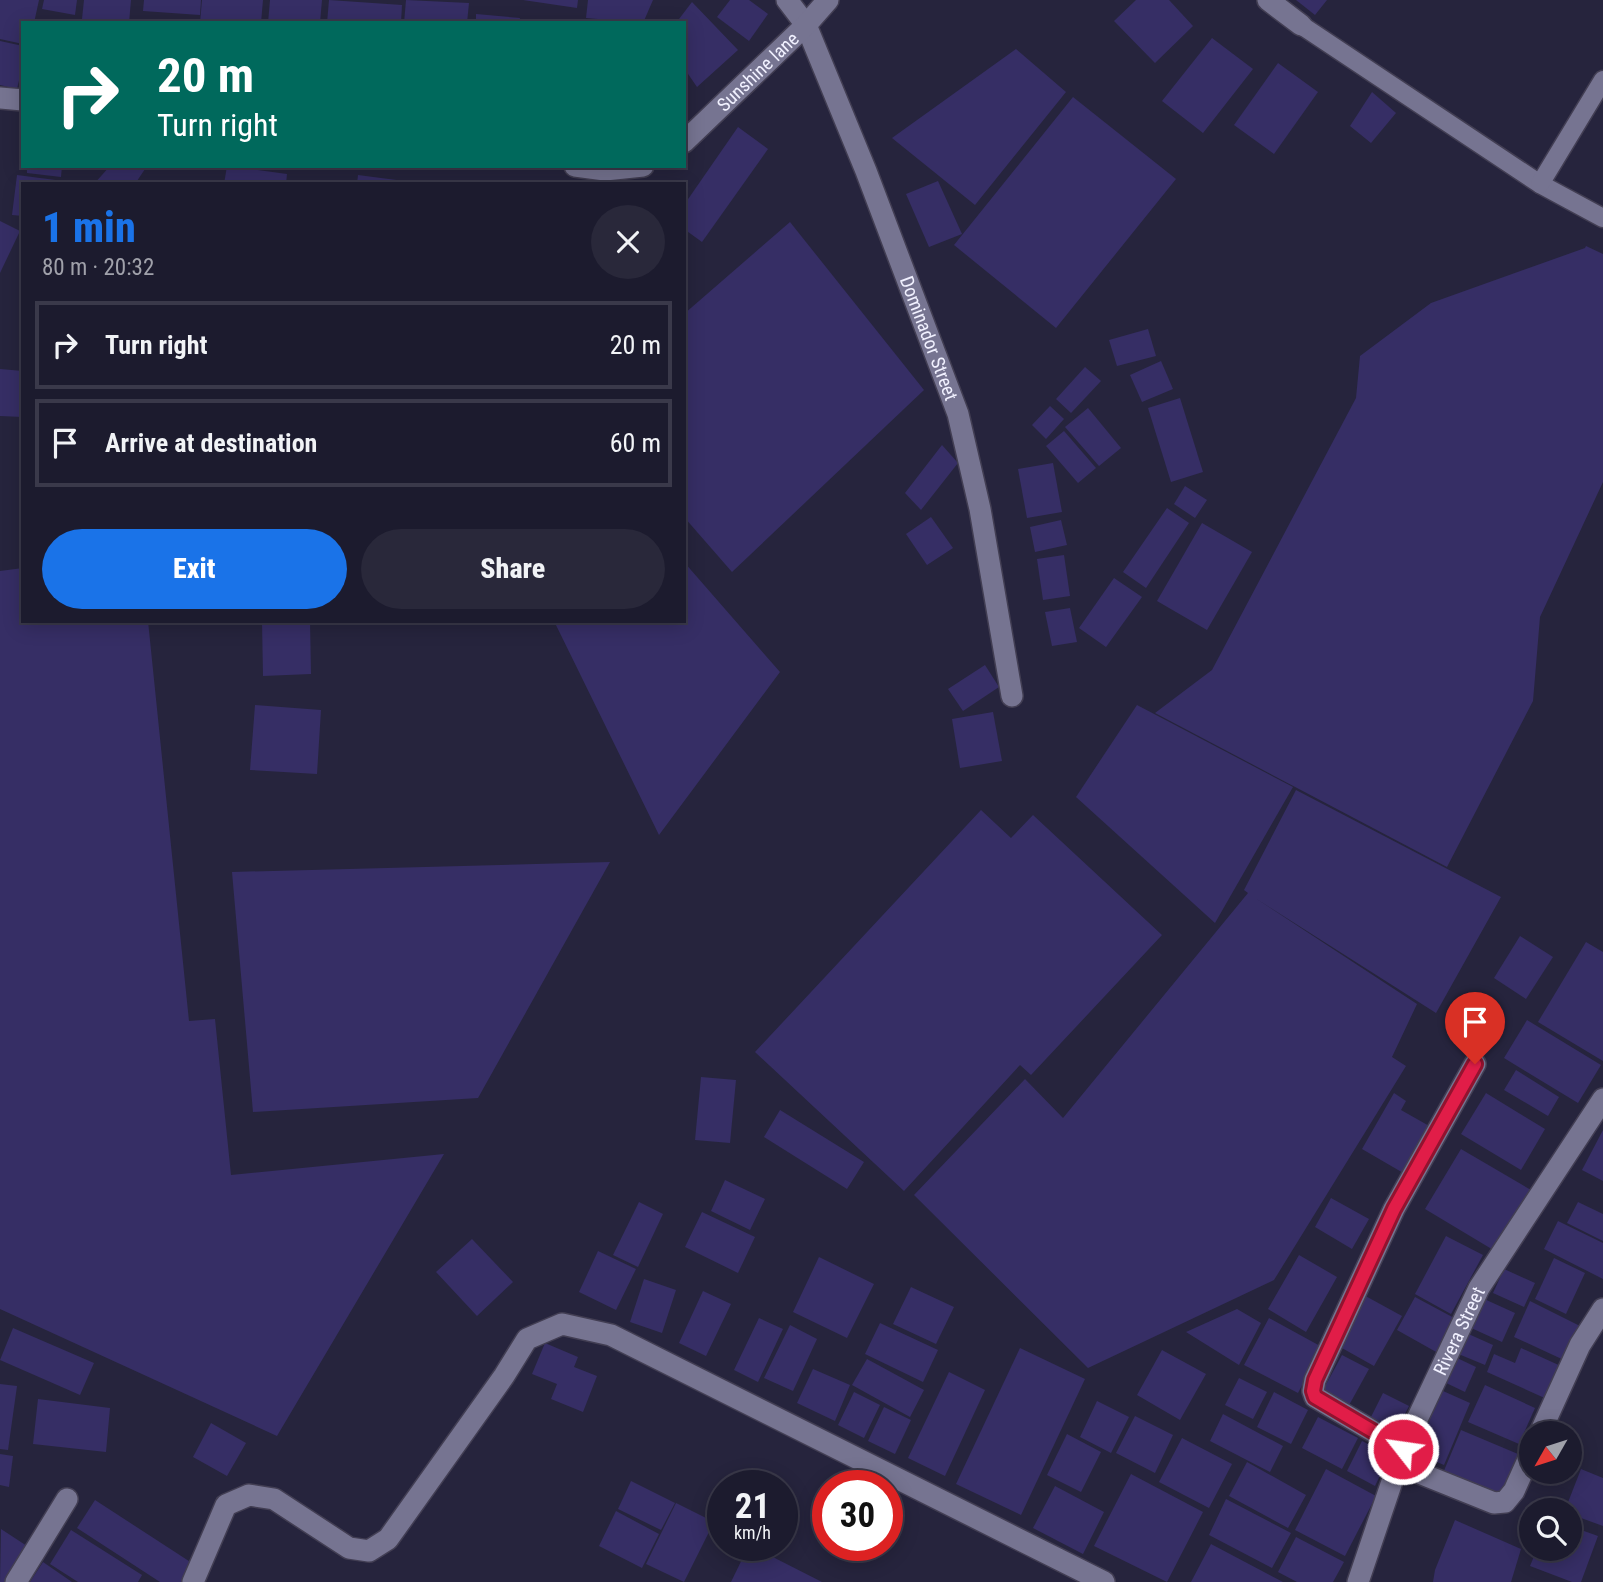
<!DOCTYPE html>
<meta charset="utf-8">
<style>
body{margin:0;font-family:"Roboto Condensed",sans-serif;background:#29283a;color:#f1f3f6;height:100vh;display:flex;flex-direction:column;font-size:26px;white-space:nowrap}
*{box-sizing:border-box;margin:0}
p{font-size:23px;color:#a0a1aa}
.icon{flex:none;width:38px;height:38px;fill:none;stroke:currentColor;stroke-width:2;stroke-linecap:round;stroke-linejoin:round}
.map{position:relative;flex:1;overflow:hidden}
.panel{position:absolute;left:21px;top:182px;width:665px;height:441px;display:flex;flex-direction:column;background:#1c1b2e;border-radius:0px;box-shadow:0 4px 18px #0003,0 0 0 2px #3a394a}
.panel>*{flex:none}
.banner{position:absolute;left:21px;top:21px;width:665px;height:147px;border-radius:0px;box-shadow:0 4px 18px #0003,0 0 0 2px #3a394a;background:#00695c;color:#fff;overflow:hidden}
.needle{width:46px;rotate:231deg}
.controls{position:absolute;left:1519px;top:1421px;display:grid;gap:14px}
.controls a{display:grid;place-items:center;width:63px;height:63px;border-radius:50%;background:#1c1b2e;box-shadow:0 4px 18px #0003,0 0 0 2px #3a394a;font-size:35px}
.speed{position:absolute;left:707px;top:1470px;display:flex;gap:14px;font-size:35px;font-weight:700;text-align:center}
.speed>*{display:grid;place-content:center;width:91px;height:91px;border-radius:50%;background:#1c1b2e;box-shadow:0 4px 18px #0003,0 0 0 2px #3a394a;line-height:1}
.speed small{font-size:18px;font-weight:400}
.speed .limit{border:10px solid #d22;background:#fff;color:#111}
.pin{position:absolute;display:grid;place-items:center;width:60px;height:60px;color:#fff;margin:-72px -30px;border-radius:50% 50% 50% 0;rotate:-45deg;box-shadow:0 0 7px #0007}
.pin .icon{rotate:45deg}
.me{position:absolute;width:77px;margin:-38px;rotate:300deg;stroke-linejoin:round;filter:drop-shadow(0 0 5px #0008)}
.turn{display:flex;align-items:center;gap:24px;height:147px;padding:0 21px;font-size:32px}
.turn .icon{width:91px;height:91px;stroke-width:2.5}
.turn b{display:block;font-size:49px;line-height:60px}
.round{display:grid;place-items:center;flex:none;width:74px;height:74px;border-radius:37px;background:#29283a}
.headline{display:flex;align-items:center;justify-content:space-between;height:119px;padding:0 21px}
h1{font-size:42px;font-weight:800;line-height:52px;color:#1a73e8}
.primary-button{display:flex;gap:14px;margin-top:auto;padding:14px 21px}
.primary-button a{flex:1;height:80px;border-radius:42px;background:#1a73e8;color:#fff;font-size:28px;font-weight:800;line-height:80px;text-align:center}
.primary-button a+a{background:#29283a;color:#f1f3f6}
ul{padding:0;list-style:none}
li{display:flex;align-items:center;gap:21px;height:88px;margin:0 14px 10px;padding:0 7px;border:4px solid #3a394a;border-radius:0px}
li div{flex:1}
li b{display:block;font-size:26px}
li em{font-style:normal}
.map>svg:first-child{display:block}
.building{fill:#362e65}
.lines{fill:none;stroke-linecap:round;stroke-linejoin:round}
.lane-casing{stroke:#423e53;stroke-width:21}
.street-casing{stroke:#423e53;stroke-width:24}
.lane{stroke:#767491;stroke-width:18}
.street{stroke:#767491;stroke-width:21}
.route-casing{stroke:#92132f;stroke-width:18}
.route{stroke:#e11d48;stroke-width:12}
.labels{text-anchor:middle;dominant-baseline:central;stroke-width:5;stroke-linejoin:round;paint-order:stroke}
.street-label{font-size:19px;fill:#f1f1ff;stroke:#26243d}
</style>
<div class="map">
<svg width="1603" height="1582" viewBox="0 0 1603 1582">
<rect width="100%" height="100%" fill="#26243d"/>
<g class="building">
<path d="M 0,0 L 39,0 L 34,23 L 23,23 L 23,44 L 0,39 Z"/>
<path d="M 44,0 L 77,0 L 75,15 L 42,9 Z"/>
<path d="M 84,0 L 131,0 L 129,23 L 82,19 Z"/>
<path d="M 144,0 L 201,0 L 200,15 L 143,11 Z"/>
<path d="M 202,0 L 263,0 L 261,23 L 200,23 Z"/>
<path d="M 270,0 L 322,0 L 320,23 L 268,23 Z"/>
<path d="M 329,0 L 402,5 L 401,23 L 327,23 Z"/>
<path d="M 406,0 L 469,3 L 467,23 L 404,23 Z"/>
<path d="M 523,0 L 578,0 L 577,8 Z"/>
<path d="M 588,0 L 653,0 L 643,23 L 586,18 Z"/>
<path d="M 730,0 L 749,0 L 768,14 L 749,41 L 717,17 Z"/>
<path d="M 1136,0 L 1169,0 L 1193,26 L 1155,63 L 1114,21 Z"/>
<path d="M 1296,0 L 1327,0 L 1315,15 Z"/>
<path d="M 692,2 L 738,50 L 697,87 L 684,68 L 684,23 L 676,23 Z"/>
<path d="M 476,14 L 520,18 L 519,23 L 476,23 Z"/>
<path d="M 1212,38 L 1253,69 L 1203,133 L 1162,101 Z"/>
<path d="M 0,41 L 23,46 L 23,63 L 17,89 L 0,85 Z"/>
<path d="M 1016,49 L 1066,92 L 975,205 L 892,138 Z"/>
<path d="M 1278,63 L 1318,92 L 1274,154 L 1234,125 Z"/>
<path d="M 1372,92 L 1396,113 L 1371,143 L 1350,126 Z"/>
<path d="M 1073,97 L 1176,179 L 1056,328 L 954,245 Z"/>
<path d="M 738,127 L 768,149 L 702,242 L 684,229 L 684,205 Z"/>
<path d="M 27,166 L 62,166 L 61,177 L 27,173 Z"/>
<path d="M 110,166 L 147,166 L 135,184 L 94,184 Z"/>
<path d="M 227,166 L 287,174 L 286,184 L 224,184 Z"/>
<path d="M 17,175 L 71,182 L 71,184 L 23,184 L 23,216 L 12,215 Z"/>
<path d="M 358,175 L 412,182 L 412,184 L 357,184 Z"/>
<path d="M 938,181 L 962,234 L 929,247 L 906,194 Z"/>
<path d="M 0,221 L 20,231 L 0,273 Z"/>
<path d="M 790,222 L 924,390 L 732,572 L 684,517 L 684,314 Z"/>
<path d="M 1586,246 L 1603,254 L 1603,482 L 1540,617 L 1533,701 L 1447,867 L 1155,713 L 1212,670 L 1356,398 L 1360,356 L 1431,303 L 1585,248 Z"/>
<path d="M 1148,329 L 1156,356 L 1117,366 L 1109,340 Z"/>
<path d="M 1161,361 L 1173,389 L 1142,402 L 1130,375 Z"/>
<path d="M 1085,367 L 1101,381 L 1071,413 L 1056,399 Z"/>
<path d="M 0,369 L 23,371 L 23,417 L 0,416 Z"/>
<path d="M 1180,398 L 1203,472 L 1171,482 L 1148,408 Z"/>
<path d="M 1050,406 L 1064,419 L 1046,439 L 1032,425 Z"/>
<path d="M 1088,408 L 1121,448 L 1099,466 L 1065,427 Z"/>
<path d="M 1064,431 L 1096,468 L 1078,483 L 1046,446 Z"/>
<path d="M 942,445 L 958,463 L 921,510 L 905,493 Z"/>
<path d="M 1053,463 L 1062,512 L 1027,518 L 1018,469 Z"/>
<path d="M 1185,486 L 1207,500 L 1195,518 L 1174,504 Z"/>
<path d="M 1167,508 L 1189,523 L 1146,588 L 1123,572 Z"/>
<path d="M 931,517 L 953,548 L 927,565 L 906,534 Z"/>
<path d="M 1061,520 L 1067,545 L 1035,552 L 1030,527 Z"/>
<path d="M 1202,523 L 1252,552 L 1207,630 L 1157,601 Z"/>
<path d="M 1064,555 L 1070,596 L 1043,600 L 1037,559 Z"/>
<path d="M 684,562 L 780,672 L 659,835 L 554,621 L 684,621 Z"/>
<path d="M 23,568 L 23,621 L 148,621 L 189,1021 L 215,1019 L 231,1175 L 444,1154 L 277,1436 L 0,1309 L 0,571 Z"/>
<path d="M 1114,578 L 1142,597 L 1106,647 L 1079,628 Z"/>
<path d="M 1070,608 L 1077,642 L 1052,646 L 1045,612 Z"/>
<path d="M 262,621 L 310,621 L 311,674 L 263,676 Z"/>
<path d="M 985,665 L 999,687 L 963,711 L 948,689 Z"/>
<path d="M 255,705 L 321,710 L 317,774 L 250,770 Z"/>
<path d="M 1137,705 L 1293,787 L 1215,923 L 1076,797 Z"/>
<path d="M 993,712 L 1002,761 L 960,768 L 952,719 Z"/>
<path d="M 1296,790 L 1501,897 L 1436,1013 L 1255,898 L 1417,1004 L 1392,1057 L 1406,1066 L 1274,1280 L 1088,1368 L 914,1195 L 1025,1079 L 1063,1118 L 1248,893 L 1244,890 Z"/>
<path d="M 981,810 L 1011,838 L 1033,815 L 1162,935 L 1031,1075 L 1020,1065 L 904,1191 L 755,1052 Z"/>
<path d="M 610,862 L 478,1098 L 253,1112 L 232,872 Z"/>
<path d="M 1520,936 L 1553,957 L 1526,999 L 1494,978 Z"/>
<path d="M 1586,942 L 1603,952 L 1603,1061 L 1538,1022 Z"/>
<path d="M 1527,1020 L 1601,1065 L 1578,1103 L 1504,1058 Z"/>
<path d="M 1516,1070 L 1559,1097 L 1548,1116 L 1504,1090 Z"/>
<path d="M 701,1077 L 736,1080 L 730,1143 L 695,1140 Z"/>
<path d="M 1394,1093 L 1406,1101 L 1401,1110 L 1431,1127 L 1405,1174 L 1362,1149 Z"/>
<path d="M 1486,1093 L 1545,1129 L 1521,1170 L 1461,1134 Z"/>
<path d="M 780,1110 L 864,1162 L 847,1189 L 764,1137 Z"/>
<path d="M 1603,1130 L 1603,1181 L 1582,1170 Z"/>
<path d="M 1461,1149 L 1531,1190 L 1495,1251 L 1425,1209 Z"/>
<path d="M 725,1180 L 765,1199 L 750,1230 L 711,1211 Z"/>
<path d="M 1331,1198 L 1369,1219 L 1352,1249 L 1315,1227 Z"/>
<path d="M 639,1202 L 663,1214 L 638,1267 L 613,1255 Z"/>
<path d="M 1578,1202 L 1603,1214 L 1603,1241 L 1567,1223 Z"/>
<path d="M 702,1212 L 755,1237 L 738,1273 L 685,1247 Z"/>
<path d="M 1558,1221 L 1603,1243 L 1603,1279 L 1544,1249 Z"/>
<path d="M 1446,1236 L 1483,1255 L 1451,1314 L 1415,1294 Z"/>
<path d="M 472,1239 L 513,1282 L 477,1316 L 436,1272 Z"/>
<path d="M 598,1251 L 636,1269 L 616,1310 L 579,1292 Z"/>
<path d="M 1299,1255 L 1337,1277 L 1306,1332 L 1268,1309 Z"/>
<path d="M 819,1257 L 874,1284 L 847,1338 L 793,1312 Z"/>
<path d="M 1554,1258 L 1585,1273 L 1566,1314 L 1535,1299 Z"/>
<path d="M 1504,1269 L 1535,1283 L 1524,1307 L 1493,1293 Z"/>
<path d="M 644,1279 L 676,1290 L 662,1333 L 630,1322 Z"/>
<path d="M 911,1287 L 954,1307 L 936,1344 L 893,1324 Z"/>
<path d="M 703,1291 L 731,1304 L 706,1356 L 679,1343 Z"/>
<path d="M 1360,1293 L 1402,1316 L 1374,1366 L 1333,1343 Z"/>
<path d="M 1415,1297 L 1456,1319 L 1438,1353 L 1397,1330 Z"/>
<path d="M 1482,1298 L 1515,1313 L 1502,1342 L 1469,1327 Z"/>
<path d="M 1530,1301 L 1584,1328 L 1566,1361 L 1514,1337 Z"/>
<path d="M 1237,1309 L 1261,1323 L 1239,1365 L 1186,1332 Z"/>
<path d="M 759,1318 L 783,1329 L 758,1382 L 734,1370 Z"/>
<path d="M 1269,1318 L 1322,1347 L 1298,1393 L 1244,1365 Z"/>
<path d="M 880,1323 L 938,1350 L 923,1382 L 865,1354 Z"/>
<path d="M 790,1325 L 817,1339 L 793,1391 L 764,1378 Z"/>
<path d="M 13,1328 L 94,1363 L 80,1395 L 0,1360 Z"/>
<path d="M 1464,1332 L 1493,1345 L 1485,1365 L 1456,1353 Z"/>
<path d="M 545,1343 L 578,1357 L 574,1367 L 597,1376 L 583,1412 L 551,1399 L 557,1384 L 532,1374 Z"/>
<path d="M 1020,1348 L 1085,1379 L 1021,1515 L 956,1484 Z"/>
<path d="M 1521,1348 L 1563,1367 L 1549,1400 L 1487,1372 L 1494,1354 L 1515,1363 Z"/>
<path d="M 1162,1350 L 1206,1374 L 1180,1420 L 1137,1395 Z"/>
<path d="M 1342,1355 L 1369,1369 L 1348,1407 L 1322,1392 Z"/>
<path d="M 1453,1356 L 1476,1367 L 1465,1392 L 1442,1381 Z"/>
<path d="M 867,1359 L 924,1390 L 910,1417 L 852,1385 Z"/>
<path d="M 813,1369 L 850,1385 L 835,1421 L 797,1403 Z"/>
<path d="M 949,1372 L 985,1390 L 945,1476 L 908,1458 Z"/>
<path d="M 1239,1378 L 1267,1392 L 1253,1419 L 1225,1405 Z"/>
<path d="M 0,1384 L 17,1386 L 8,1450 L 0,1449 Z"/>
<path d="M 1485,1385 L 1535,1408 L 1519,1444 L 1468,1422 Z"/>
<path d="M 1434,1387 L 1470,1403 L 1444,1465 L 1408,1450 Z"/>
<path d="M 854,1392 L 880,1405 L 864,1438 L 838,1425 Z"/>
<path d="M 1274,1392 L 1308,1410 L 1291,1444 L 1257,1427 Z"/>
<path d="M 1383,1393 L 1409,1406 L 1393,1438 L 1367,1425 Z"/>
<path d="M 38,1399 L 110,1408 L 106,1452 L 33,1444 Z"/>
<path d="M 1097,1401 L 1129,1417 L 1111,1453 L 1080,1437 Z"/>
<path d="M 884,1407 L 911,1420 L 895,1454 L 868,1441 Z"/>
<path d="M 1223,1414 L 1283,1446 L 1270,1472 L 1210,1441 Z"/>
<path d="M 1135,1416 L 1173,1435 L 1155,1473 L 1116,1453 Z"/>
<path d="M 1318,1417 L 1358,1438 L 1342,1469 L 1302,1448 Z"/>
<path d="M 211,1423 L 246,1443 L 227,1476 L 193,1457 Z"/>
<path d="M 1461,1430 L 1518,1454 L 1500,1496 L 1443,1473 Z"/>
<path d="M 1067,1434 L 1101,1452 L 1081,1492 L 1047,1475 Z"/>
<path d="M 1182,1438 L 1232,1464 L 1209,1508 L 1159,1482 Z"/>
<path d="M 1362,1441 L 1390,1455 L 1375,1486 L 1347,1471 Z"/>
<path d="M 0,1454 L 13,1456 L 9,1487 L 0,1485 Z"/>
<path d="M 1247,1462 L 1306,1495 L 1288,1528 L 1229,1496 Z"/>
<path d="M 1326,1469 L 1376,1496 L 1345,1556 L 1295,1530 Z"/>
<path d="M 1581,1469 L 1603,1478 L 1603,1526 L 1570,1514 L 1570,1510 L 1565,1510 Z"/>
<path d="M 1131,1474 L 1203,1512 L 1167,1582 L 1094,1546 Z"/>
<path d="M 631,1481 L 675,1503 L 661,1530 L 618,1509 Z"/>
<path d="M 1055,1486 L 1104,1512 L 1083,1554 L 1033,1528 Z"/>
<path d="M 1226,1499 L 1291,1533 L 1272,1568 L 1209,1535 Z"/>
<path d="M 95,1500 L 195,1565 L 184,1582 L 160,1582 L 77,1528 Z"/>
<path d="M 676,1503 L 714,1522 L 684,1582 L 646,1564 Z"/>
<path d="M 616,1511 L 659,1534 L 642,1568 L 599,1546 Z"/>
<path d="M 1455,1520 L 1521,1549 L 1511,1582 L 1433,1582 L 1435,1570 Z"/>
<path d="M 1570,1526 L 1598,1536 L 1581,1582 L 1572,1582 L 1530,1566 L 1537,1549 L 1570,1549 Z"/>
<path d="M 1,1529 L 30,1548 L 8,1582 L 0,1582 Z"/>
<path d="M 71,1530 L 142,1575 L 138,1582 L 78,1582 L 50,1564 Z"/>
<path d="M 1296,1537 L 1344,1562 L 1333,1582 L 1297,1582 L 1278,1572 Z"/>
<path d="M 1211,1544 L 1283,1582 L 1191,1582 Z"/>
<path d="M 749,1545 L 822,1582 L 731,1582 Z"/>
<path d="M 43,1562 L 72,1582 L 30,1582 Z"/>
</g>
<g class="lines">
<g class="lane-casing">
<g id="lane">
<path d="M 1301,25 L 1540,184 L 1603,218"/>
<path d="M 1540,184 L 1603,80"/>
</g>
</g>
<g class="street-casing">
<g id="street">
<path id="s1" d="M 787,0 L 806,25 L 866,171 L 958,414 L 980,509 L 1012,696"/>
<path d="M 1268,0 L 1301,25"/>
<path d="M 0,98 L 23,100"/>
<path id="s2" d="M 684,142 L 806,25 L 828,0"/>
<path d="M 575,166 L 605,170 L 643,166"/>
<path d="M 1540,1433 L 1580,1345 L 1603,1309"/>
<path d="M 1403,1449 L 1315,1397 L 1313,1391 L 1315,1380 L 1394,1209 L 1475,1064"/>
<path d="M 1397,1464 L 1494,1503 L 1505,1502 L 1514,1491 L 1531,1453"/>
<path d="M 16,1582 L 67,1499"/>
<path d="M 193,1582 L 226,1505 L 249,1495 L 274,1499 L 349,1548 L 369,1551 L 388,1539 L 504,1376 L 527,1339 L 562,1324 L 611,1335 L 1104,1582"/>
<path id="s3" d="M 1358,1582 L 1403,1449 L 1479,1288 L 1603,1099"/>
</g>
</g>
<use href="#lane" class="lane"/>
<use href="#street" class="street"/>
</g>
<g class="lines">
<g class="route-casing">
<path id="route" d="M 1403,1449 L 1315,1397 L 1313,1391 L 1315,1380 L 1394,1209 L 1475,1064"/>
</g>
<use href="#route" class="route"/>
</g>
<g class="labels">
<g class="street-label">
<text stroke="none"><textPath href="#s2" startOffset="102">Sunshine lane</textPath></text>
<text stroke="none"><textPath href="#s1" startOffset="368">Dominador Street</textPath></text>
<text stroke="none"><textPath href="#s3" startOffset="271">Rivera Street</textPath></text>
</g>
</g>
</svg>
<div class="controls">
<a><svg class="needle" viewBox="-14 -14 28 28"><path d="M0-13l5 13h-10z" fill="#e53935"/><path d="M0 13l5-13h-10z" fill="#a0a1aa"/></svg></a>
<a><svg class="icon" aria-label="search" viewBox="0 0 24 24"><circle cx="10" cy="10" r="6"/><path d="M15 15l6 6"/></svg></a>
</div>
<div class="speed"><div>21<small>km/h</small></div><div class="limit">30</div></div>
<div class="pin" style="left:1475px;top:1064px;background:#d93025"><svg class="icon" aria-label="arrive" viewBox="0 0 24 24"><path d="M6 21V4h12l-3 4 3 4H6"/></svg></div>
<svg class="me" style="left:1403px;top:1449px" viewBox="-20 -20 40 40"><circle r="17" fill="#e11d48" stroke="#fff" stroke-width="3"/><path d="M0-11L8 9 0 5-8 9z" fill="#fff"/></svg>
<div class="banner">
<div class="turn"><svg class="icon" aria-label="right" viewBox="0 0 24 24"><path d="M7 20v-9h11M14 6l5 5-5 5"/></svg><div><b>20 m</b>Turn right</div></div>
</div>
<section class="panel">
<div class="headline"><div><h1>1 min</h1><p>80 m · 20:32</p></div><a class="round"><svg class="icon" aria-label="close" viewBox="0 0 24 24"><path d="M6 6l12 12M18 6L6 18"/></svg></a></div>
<ul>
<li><svg class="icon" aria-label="right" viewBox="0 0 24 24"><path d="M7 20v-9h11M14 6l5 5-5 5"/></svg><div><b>Turn right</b></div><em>20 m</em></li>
<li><svg class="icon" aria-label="arrive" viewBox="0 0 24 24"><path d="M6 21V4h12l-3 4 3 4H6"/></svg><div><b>Arrive at destination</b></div><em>60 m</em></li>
</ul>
<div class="primary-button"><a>Exit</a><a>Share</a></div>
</section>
</div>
